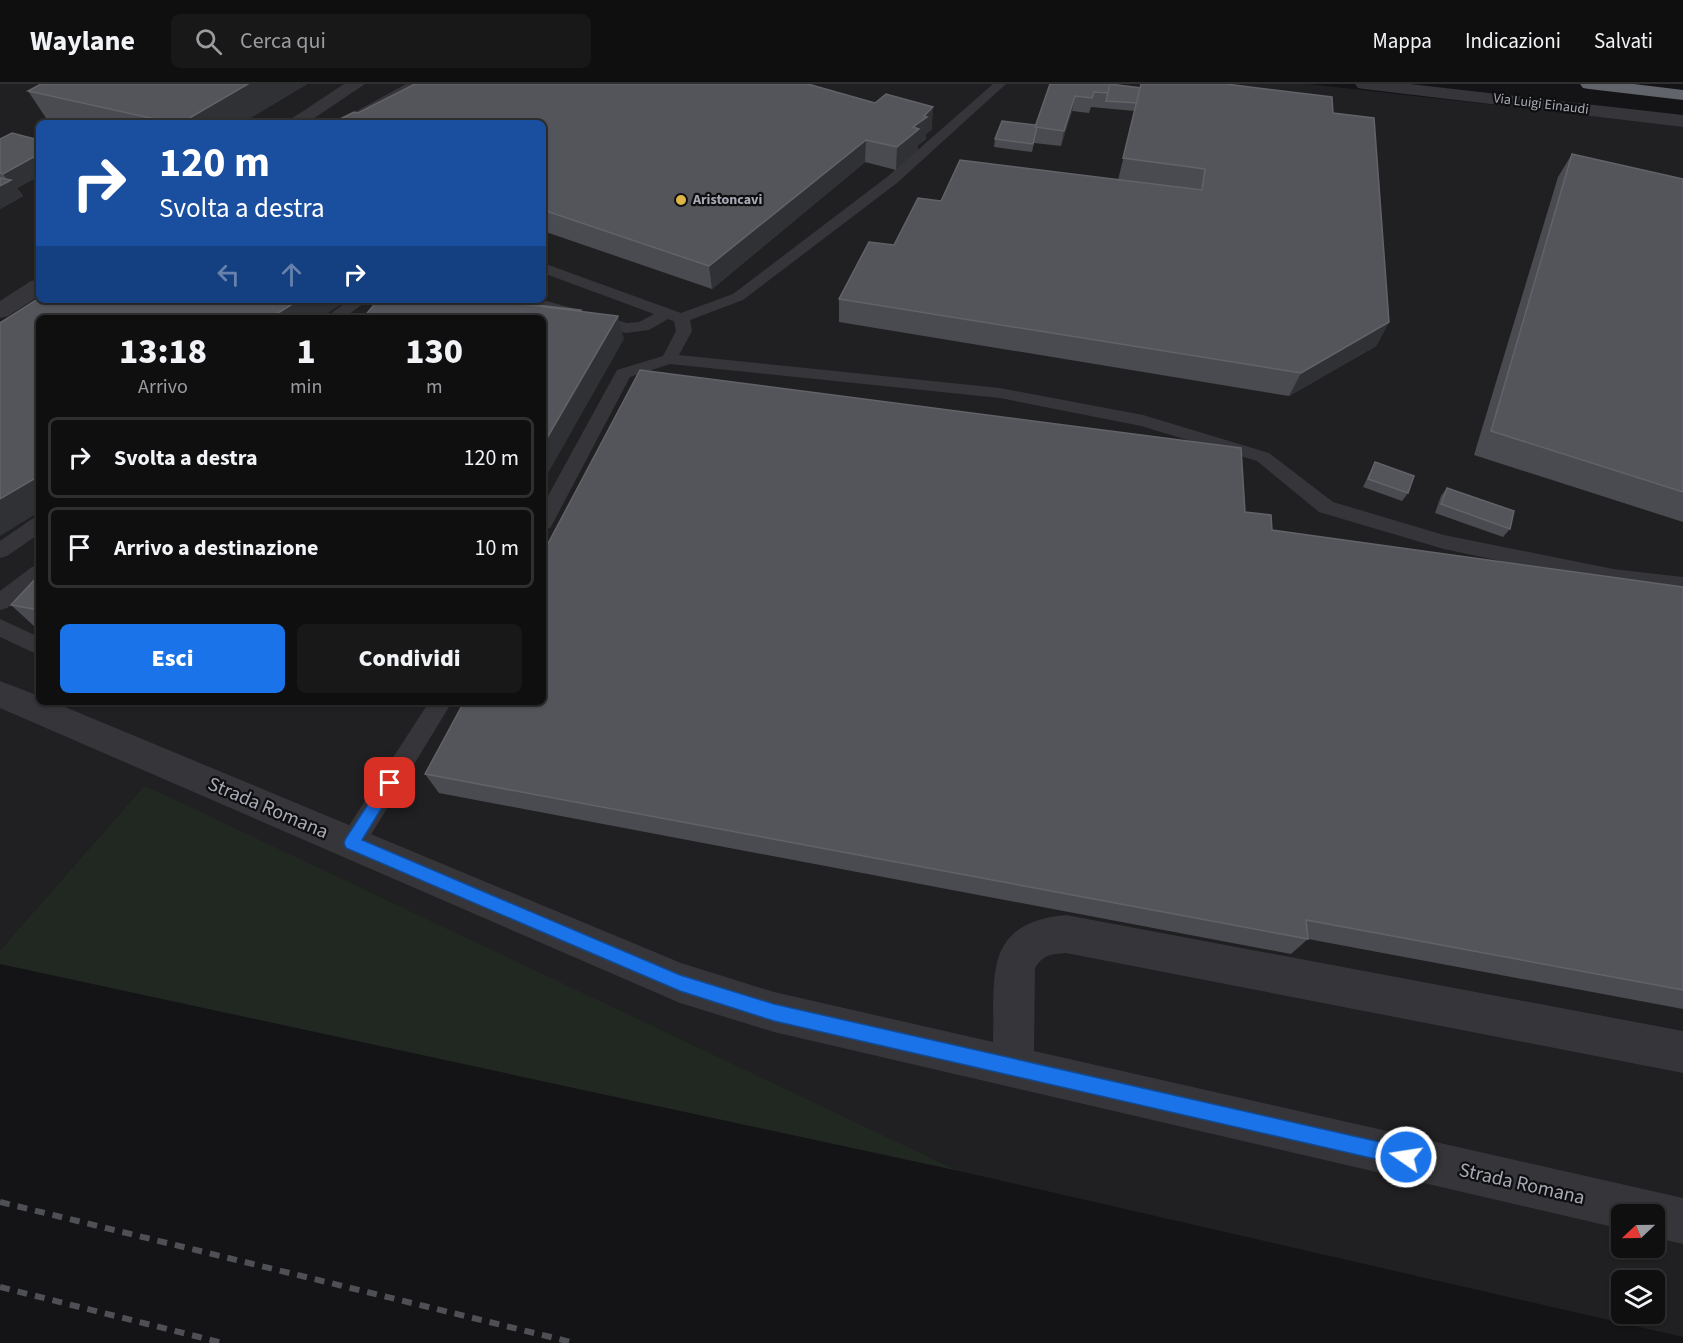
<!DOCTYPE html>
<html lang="it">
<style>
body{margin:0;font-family:"Source Sans 3",sans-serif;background:#181819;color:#f1f3f6;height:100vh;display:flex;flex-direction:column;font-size:22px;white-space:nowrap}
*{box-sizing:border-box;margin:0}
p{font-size:20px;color:#9b9c9f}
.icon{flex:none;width:33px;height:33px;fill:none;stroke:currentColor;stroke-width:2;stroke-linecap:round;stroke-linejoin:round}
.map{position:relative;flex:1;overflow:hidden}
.side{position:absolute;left:36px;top:231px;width:510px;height:390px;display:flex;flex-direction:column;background:#0f0f10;border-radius:9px;box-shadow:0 2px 4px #0004,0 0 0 2px #2f2f30}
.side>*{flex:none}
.banner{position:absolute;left:36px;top:36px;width:510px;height:183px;border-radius:9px;box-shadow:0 2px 4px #0004,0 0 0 2px #2f2f30;background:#1a4fa0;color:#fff;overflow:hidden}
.needle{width:39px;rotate:248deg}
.controls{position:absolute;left:1611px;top:1120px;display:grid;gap:12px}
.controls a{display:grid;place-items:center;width:54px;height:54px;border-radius:9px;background:#0f0f10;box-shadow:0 2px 4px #0004,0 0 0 2px #2f2f30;font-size:30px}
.pin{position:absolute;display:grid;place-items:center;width:51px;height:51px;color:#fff;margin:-26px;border-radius:12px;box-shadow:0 3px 9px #0006}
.me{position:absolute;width:66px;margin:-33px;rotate:283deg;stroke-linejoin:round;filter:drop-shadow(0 0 4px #0008)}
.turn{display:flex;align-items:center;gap:21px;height:126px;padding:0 24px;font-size:27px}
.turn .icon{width:78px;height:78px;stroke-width:2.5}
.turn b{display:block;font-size:42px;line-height:51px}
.lanes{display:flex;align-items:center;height:57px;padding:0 24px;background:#0003;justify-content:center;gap:30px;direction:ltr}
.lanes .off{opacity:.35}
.eta{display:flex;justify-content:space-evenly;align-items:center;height:102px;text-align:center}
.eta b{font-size:36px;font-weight:800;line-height:42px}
.primary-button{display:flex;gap:12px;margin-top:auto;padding:12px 24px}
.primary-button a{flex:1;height:69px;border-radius:9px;background:#1a73e8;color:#fff;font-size:24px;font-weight:800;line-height:69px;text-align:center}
.primary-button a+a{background:#181819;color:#f1f3f6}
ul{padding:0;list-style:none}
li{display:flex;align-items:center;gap:18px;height:81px;margin:0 12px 9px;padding:0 12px;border:3px solid #2f2f30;border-radius:9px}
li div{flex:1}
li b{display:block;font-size:22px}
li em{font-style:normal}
header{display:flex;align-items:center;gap:36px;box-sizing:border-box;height:84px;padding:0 30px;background:#0f0f10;border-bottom:2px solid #2f2f30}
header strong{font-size:28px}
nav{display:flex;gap:33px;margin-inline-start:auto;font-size:21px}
.search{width:420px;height:54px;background:#181819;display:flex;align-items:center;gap:15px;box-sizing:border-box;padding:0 21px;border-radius:9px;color:#9b9c9f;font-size:22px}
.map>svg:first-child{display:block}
.built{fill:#202022;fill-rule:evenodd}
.green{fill:#212822}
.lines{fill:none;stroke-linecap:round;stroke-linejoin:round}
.lane{fill:#36363a;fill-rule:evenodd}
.street{fill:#36363a;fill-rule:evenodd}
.highway{fill:#62646b;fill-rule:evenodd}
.rail{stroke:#4f5055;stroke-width:6;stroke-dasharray:10 8;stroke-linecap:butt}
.wall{fill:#4a4b50}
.shaded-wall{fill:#303134}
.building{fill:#54555a;stroke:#616368;stroke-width:1.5}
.route{fill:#1a73e8;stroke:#114b97;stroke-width:1.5}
.poi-dot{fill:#ddb645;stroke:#0f0f11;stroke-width:2}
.labels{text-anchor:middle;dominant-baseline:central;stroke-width:4.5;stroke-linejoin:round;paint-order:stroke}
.far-street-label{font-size:14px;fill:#a7aab4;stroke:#0f0f11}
.far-poi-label{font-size:14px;font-weight:bold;fill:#a7aab4;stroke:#0f0f11;text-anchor:start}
.near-street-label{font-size:20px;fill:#a7aab4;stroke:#0f0f11}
</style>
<header>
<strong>Waylane</strong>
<div class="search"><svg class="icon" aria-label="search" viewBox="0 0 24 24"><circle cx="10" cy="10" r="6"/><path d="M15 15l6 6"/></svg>Cerca qui</div>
<nav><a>Mappa</a><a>Indicazioni</a><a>Salvati</a></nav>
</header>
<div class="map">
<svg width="1683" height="1259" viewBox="0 0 1683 1259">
<rect width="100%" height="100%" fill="#141416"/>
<path class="built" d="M 0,0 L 1308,0 L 1683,42 L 1683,1253 L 959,1087 L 144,702 L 0,866 ZM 39,39 L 543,39 L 543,216 L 39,216 ZM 39,234 L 543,234 L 543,618 L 39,618 ZM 1622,1131 L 1654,1131 L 1654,1164 L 1622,1164 ZM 1622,1197 L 1654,1197 L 1654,1230 L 1622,1230 Z"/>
<path class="green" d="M 144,702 L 169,713 L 959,1087 L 0,880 L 0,866 Z"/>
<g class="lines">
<g class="lane">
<path d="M 406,0 L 421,0 L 351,39 L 335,39 Z"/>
<path d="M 993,0 L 1006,0 L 897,99 L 743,216 L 690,236 L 692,247 L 679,271 L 1000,304 L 1143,331 L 1269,369 L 1333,418 L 1444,451 L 1613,485 L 1683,493 L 1683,509 L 1613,501 L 1444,465 L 1319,428 L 1257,377 L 1141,342 L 1000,314 L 670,280 L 630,293 L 553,439 L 550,444 L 543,446 L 543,421 L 617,286 L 663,272 L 676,247 L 674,237 L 668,235 L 649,246 L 626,249 L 521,219 L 519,216 L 543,216 L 627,239 L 639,238 L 654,230 L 543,189 L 543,179 L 681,229 L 733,210 L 887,93 Z"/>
<path d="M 349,216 L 368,216 L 344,234 L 325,234 Z"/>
<path d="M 39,433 L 39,450 L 7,472 L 0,474 L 0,457 L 32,435 Z"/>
<path d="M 39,481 L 39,499 L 7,524 L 0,526 L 0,507 L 32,483 Z"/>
<path d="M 0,535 L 39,553 L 39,571 L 0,553 Z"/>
<path d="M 429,618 L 452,618 L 361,767 L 352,770 L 343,767 L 340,759 L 343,751 Z"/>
</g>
<g class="street">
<path d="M 344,0 L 365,0 L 307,39 L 285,39 Z"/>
<path d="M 1355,0 L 1410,0 L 1683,31 L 1683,43 L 1364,5 L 1358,4 Z"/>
<path d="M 39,195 L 39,212 L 8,232 L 0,234 L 0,217 L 31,197 Z"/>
<path d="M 0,597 L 39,612 L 39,618 L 53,618 L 681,879 L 774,908 L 993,958 C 995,892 982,839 1066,831 L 1683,947 L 1683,989 L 1066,869 C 1051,870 1043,871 1035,884 L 1034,967 L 1683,1114 L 1683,1160 L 1654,1153 L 1654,1131 L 1622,1131 L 1622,1145 L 774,948 L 680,919 L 0,624 Z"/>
</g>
<path class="highway" d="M 1580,0 L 1634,0 L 1683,6 L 1683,16 L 1589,5 L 1583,4 Z"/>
<g class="rail">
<path d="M 0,1118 L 575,1259"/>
<path d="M 0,1203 L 223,1259"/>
</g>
</g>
<g class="wall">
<path d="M 307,0 L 242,39 L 67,39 L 46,34 L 28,7 Z"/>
<path d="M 1050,0 L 1333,29 L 1389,238 L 1376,262 L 1289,312 L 839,238 L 839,215 L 941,117 L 1118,96 L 1135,27 L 1091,23 L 1089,29 L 1072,27 L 1061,62 L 1034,59 L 1032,68 L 994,63 L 995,55 L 1036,41 Z"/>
<path d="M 358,29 L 932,45 L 926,50 L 926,55 L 918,61 L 917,68 L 896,86 L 865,78 L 712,205 L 543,147 L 543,39 Z"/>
<path d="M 0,55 L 39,56 L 39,92 L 17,104 L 23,112 L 0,125 Z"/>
<path d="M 1572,70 L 1683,95 L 1683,438 L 1474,371 L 1558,93 Z"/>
<path d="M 1375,378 L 1408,409 L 1402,417 L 1363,403 Z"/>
<path d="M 1447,404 L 1510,445 L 1503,453 L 1435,429 L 1441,412 Z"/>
<path d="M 1245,428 L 1272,446 L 1683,503 L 1683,925 L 1308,855 L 1291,870 L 439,709 L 425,690 Z"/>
<path d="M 39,491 L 39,544 L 35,543 L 11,521 Z"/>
</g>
<g class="shaded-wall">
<path d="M 248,0 L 307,0 L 242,39 L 181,39 Z"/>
<path d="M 1075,12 L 1072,27 L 1061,62 L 1064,47 Z"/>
<path d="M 933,23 L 932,45 L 926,50 L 926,55 L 918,61 L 917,68 L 896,86 L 897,63 L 913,43 Z"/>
<path d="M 866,56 L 865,78 L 712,205 L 709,182 Z"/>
<path d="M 39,70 L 39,92 L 17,104 L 23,112 L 0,125 L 0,102 L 9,98 L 3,90 Z"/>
<path d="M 299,216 L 348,216 L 320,234 L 270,234 Z"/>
<path d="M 618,232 L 624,255 L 543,398 L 543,361 Z"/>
<path d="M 1389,238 L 1376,262 L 1289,312 L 1301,289 Z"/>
<path d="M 39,392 L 39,428 L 0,452 L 0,415 Z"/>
</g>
<g class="building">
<path d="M 41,0 L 248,0 L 181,39 L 173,39 L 28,7 Z"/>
<path d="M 415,0 L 808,0 L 875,19 L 886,10 L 933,23 L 924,32 L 927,33 L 913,43 L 919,45 L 897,63 L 866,56 L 709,182 L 543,126 L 543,39 L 332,39 L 354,28 L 358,29 Z"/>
<path d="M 1050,0 L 1110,0 L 1108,9 L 1094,8 L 1092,14 L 1075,12 L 1064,47 L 1035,43 Z"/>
<path d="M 1110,0 L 1141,4 L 1137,19 L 1106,17 Z"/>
<path d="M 1141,0 L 1226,0 L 1332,13 L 1333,29 L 1374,34 L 1389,238 L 1301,289 L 839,215 L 869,158 L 894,161 L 918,114 L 941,117 L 960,76 L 1202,106 L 1205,85 L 1123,74 Z"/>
<path d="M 1002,37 L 1036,41 L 1035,43 L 1037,43 L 1033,60 L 995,55 Z"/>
<path d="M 12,49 L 39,56 L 39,70 L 3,90 L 0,89 L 0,55 Z"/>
<path d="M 1572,70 L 1683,95 L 1683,408 L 1491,347 Z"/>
<path d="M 0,94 L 11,96 L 0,102 Z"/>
<path d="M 39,214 L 39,216 L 299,216 L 270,234 L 39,234 L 39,392 L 0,415 L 0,239 Z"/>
<path d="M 378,216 L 489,216 L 618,232 L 543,361 L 543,234 L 363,234 Z"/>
<path d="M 489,216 L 493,216 L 581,226 L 580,227 Z"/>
<path d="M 640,286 L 1241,364 L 1245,428 L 1271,431 L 1272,446 L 1683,503 L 1683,906 L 1306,836 L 1308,855 L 425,690 L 464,618 L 543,618 L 543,469 Z"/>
<path d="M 1375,378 L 1414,392 L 1408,409 L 1368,395 Z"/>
<path d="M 1447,404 L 1514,427 L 1510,445 L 1441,420 Z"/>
<path d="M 39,491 L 39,526 L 11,521 Z"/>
</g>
<path class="route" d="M 390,692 L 395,694 L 397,699 L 362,756 L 680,891 L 774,920 L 1406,1064 L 1412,1067 L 1415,1073 L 1412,1080 L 1406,1082 L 774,937 L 680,907 L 346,764 L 344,759 L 346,754 L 385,694 Z"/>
<circle class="poi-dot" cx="681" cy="116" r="6"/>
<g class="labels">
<g class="far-street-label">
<text transform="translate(1541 20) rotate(7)">Via Luigi Einaudi</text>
</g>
<g class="far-poi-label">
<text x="693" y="116">Aristoncavi</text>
</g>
<g class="near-street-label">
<text transform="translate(268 724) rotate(23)">Strada Romana</text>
<text transform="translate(1522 1100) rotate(13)">Strada Romana</text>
</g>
</g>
</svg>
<div class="controls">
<a><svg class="needle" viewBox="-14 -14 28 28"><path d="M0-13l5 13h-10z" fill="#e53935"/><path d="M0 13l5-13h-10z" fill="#9b9c9f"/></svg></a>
<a><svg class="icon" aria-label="layers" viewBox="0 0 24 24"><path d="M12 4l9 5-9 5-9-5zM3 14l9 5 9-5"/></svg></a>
</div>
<div class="pin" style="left:390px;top:699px;background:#d93025"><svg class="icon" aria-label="arrive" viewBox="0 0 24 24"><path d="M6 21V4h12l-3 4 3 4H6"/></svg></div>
<svg class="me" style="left:1406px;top:1073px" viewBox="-20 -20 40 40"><circle r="17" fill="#1a73e8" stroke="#fff" stroke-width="3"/><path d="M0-11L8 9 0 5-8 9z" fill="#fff"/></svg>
<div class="banner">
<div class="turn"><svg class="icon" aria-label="right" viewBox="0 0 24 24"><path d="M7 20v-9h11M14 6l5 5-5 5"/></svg><div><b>120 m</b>Svolta a destra</div></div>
<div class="lanes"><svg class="icon off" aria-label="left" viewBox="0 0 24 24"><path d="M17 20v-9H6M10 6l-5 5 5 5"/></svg><svg class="icon off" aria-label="ahead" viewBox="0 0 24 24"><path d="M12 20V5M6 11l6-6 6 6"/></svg><svg class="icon" aria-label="right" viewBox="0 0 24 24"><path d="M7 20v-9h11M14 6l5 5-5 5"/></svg></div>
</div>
<section class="side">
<div class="eta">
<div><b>13:18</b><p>Arrivo</p></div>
<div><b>1</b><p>min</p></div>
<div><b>130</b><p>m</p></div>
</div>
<ul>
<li><svg class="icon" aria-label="right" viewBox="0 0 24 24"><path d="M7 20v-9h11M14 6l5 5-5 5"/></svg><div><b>Svolta a destra</b></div><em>120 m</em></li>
<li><svg class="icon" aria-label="arrive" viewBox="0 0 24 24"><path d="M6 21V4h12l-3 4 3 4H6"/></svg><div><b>Arrivo a destinazione</b></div><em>10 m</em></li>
</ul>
<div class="primary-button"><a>Esci</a><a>Condividi</a></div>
</section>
</div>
